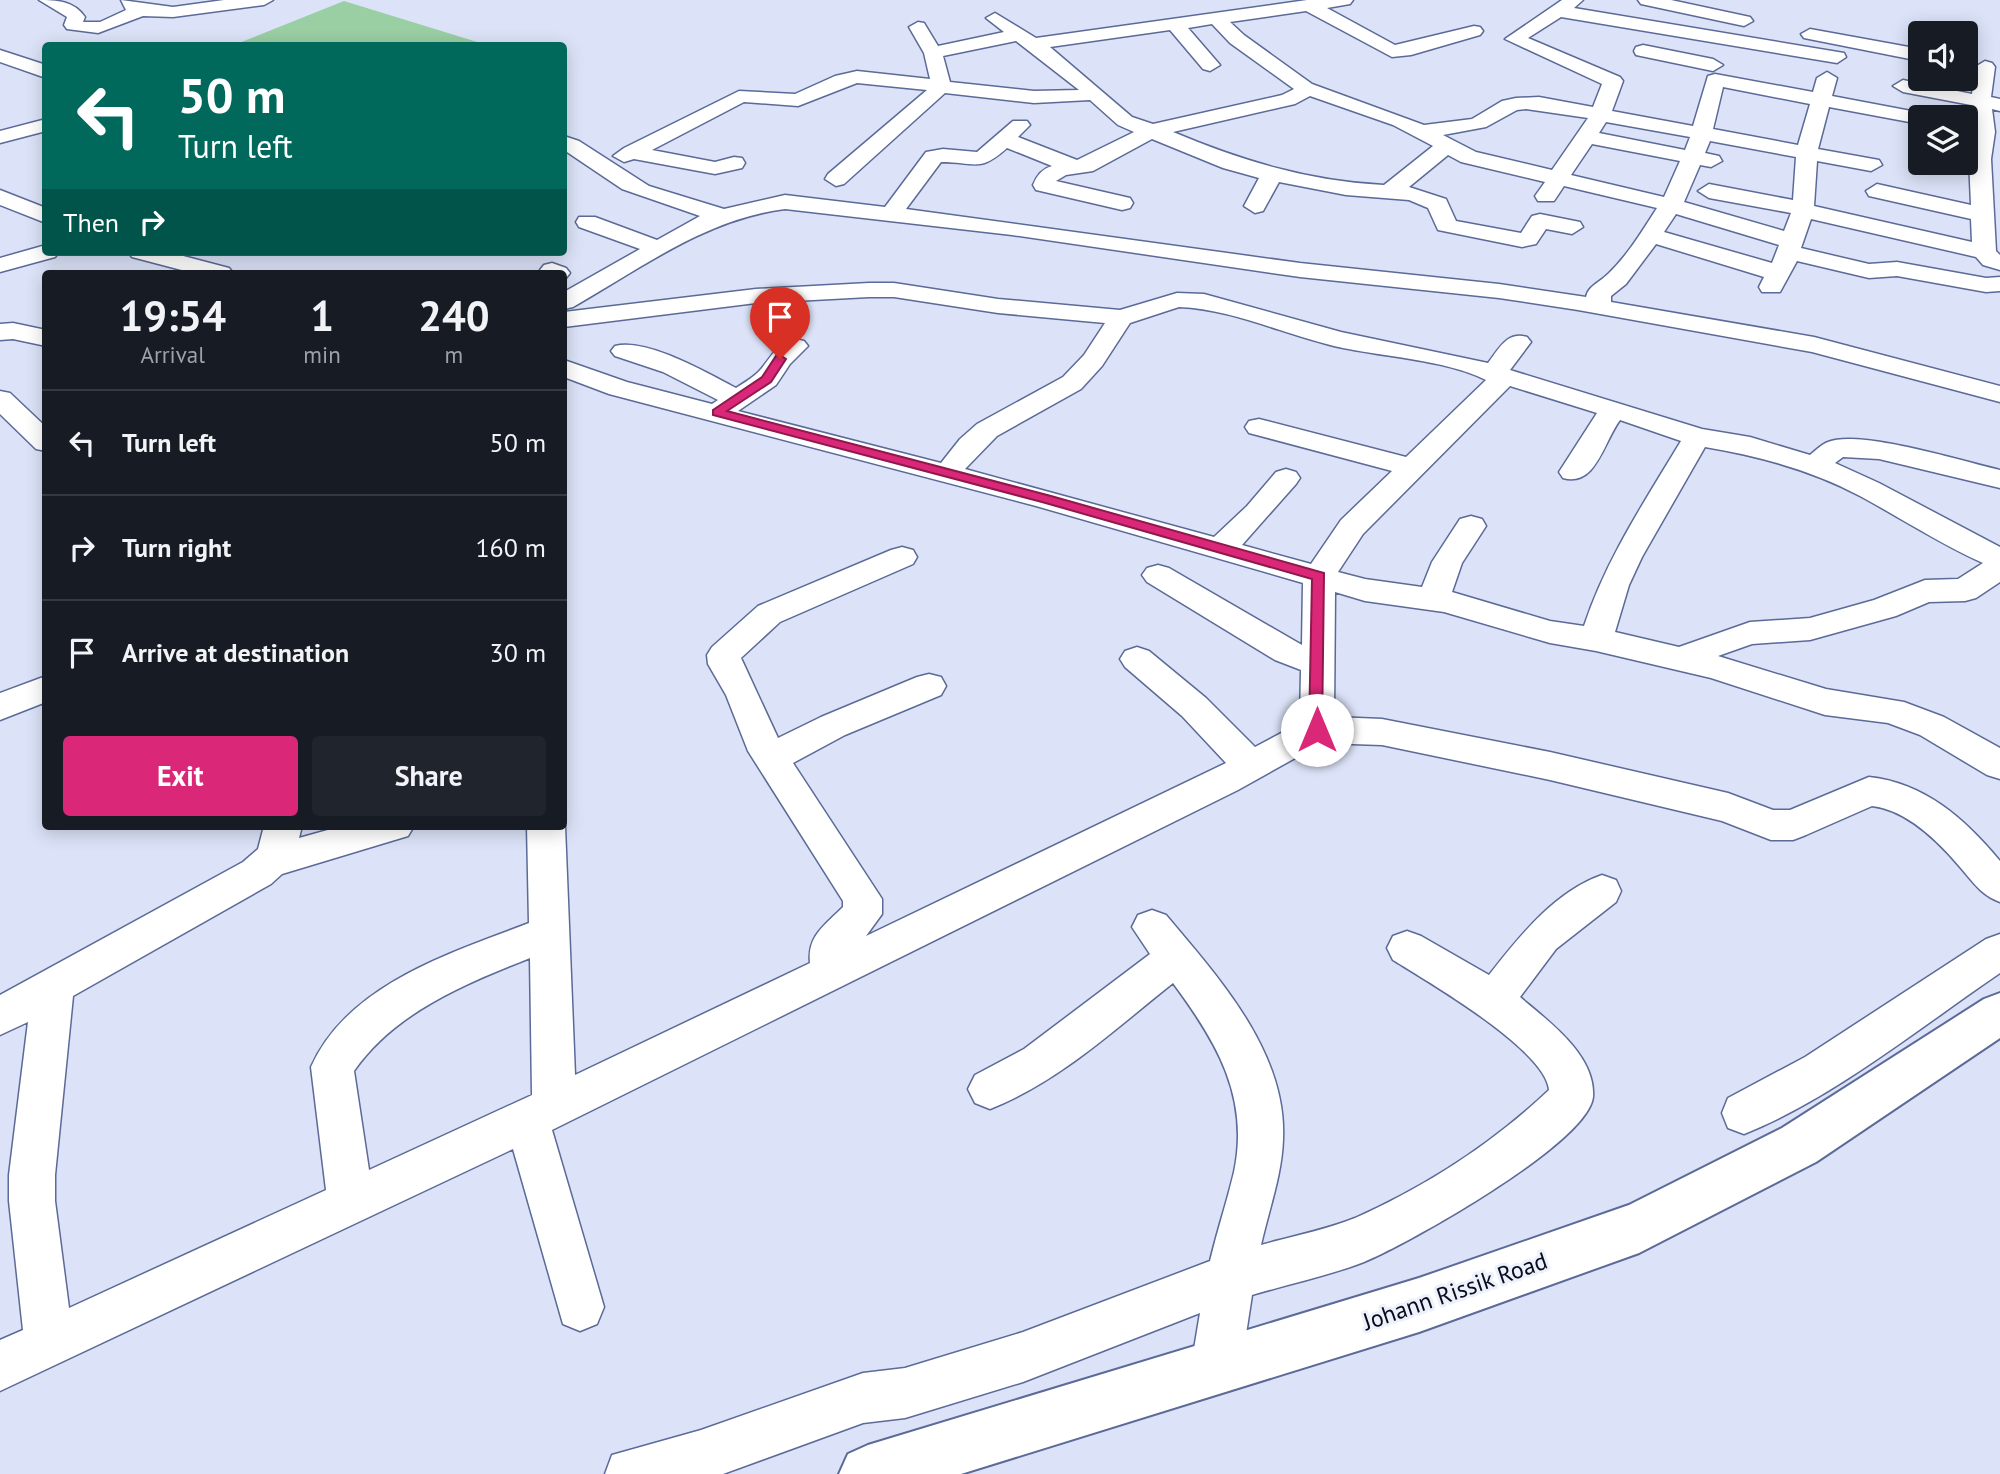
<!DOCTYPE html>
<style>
body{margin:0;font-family:"PT Sans",sans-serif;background:#20242c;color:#f1f3f6;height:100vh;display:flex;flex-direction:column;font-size:26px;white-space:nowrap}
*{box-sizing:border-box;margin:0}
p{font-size:23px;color:#9ea1a6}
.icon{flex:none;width:38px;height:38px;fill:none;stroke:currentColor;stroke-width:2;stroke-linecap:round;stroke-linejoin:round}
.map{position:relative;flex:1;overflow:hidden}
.details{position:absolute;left:42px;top:270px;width:525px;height:560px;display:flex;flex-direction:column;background:#171b24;border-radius:7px;box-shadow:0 4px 18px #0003}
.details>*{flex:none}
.top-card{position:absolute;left:42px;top:42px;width:525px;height:214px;border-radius:7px;box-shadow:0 4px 18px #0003;background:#00695c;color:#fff;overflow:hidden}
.tools{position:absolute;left:1908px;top:21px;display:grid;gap:14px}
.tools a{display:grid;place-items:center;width:70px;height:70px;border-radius:7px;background:#171b24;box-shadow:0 4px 18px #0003;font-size:35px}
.pin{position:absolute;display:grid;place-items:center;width:60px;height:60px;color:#fff;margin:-72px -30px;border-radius:50% 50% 50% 0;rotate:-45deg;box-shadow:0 0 7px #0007}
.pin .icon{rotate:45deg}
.me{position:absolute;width:77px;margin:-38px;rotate:0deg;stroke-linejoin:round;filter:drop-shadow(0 0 5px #0008)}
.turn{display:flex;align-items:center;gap:24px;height:147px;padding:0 21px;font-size:32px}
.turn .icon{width:91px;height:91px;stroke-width:2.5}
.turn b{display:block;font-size:49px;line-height:60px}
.then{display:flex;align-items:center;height:66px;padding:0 21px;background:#0003;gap:14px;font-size:26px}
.eta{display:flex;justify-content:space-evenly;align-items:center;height:119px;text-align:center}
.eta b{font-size:42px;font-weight:600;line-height:49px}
.button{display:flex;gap:14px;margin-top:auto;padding:14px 21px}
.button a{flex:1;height:80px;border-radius:7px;background:#db2777;color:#fff;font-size:28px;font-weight:600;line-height:80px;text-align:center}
.button a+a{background:#20242c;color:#f1f3f6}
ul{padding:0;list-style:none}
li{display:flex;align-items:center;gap:21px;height:105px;padding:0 21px;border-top:2px solid #363941}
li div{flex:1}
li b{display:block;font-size:26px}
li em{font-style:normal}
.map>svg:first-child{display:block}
.green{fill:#9acea3}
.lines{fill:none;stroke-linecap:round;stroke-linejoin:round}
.minor-casing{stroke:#5b6a97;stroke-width:3}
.primary-casing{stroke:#5b6a97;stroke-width:4}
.minor{fill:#fff;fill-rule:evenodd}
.primary{fill:#fff;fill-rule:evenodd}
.route{fill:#db2777;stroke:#8e194d;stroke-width:2}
.labels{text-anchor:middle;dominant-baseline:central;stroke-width:6;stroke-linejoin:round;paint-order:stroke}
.near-street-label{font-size:24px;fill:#070b1c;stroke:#edf1fb}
</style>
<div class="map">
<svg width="2000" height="1474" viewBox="0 0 2000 1474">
<rect width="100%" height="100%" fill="#dce3f8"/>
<path class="green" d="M 344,1 L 487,45 L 234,45 Z"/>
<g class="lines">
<g class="minor-casing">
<g id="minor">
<path d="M 39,0 C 57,0 74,1 85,17 L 83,22 L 100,22 L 126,10 L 121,0 L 173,7 L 224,0 L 273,0 L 264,5 L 173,17 L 143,16 L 98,33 L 67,29 L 64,25 L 67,17 Z"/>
<path d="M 1307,0 L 1353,0 L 1350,4 L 1327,8 L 1395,45 L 1474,26 L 1480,27 L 1483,31 L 1480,35 L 1411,55 L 1392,57 L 1306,11 L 1230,22 L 1244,35 L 1312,84 L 1424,125 L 1472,119 L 1502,101 L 1516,98 L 1539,97 L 1593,107 L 1602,84 L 1505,39 L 1562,0 L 1583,0 L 1574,8 L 1844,53 L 1846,57 L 1837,63 L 1561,17 L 1528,38 L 1620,77 L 1623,81 L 1612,111 L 1693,126 L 1708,76 L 1715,74 L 1813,92 L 1817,78 L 1827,72 L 1837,78 L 1832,96 L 1927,114 L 1930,117 L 1920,117 L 1920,124 L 1829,107 L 1818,149 L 1879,160 L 1882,165 L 1871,171 L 1817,161 L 1814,206 L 1972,242 L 1971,219 L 1869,196 L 1866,191 L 1877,184 L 1971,205 L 1969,159 L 1975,132 L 1971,105 L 1903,92 L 1893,86 L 1903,80 L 1972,94 L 1975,67 L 1985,61 L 1992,63 L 1995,67 L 1991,97 L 2000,99 L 2000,111 L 1992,109 L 1995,132 L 1991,159 L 1996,251 L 2000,255 L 2000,270 L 1983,265 L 1976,257 L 1811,219 L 1801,248 L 1869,264 L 1897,262 L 1986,278 L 2000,277 L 2000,291 L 1986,292 L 1897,276 L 1869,278 L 1797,261 L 1780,292 L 1762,292 L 1759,287 L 1764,277 L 1656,244 L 1626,284 L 1611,296 L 1611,302 L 1814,337 L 2000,386 L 2000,402 L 1812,352 L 1578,310 L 1499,298 L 1300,277 L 1012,235 L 785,209 C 706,219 641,268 573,307 L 564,309 L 564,292 L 640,249 L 579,227 L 576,222 L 579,217 L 595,217 L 657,240 L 700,216 L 622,189 L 564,150 L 564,136 L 579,141 L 649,186 L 724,209 L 785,195 L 885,207 L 926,152 L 943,149 L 977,152 L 1013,121 L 1027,121 L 1030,125 L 1018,137 L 1077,160 L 1134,132 L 1118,125 L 1090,100 L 1034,103 L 945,93 L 844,184 L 836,186 L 825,179 L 828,174 L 927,90 L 857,83 L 798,106 L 744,102 L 652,150 L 715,162 L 734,157 L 742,158 L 745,163 L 742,168 L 715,174 L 634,159 L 624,162 L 613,156 L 624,148 L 739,91 L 795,94 L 835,76 L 857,71 L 930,79 L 924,53 L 909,27 L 918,22 L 924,23 L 938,46 L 1004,32 L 986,18 L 995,13 L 1036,38 ZM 1212,24 L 1230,43 L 1294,89 L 1282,95 L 1153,124 L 1132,117 L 1050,47 L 1170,30 L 1203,69 L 1210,71 L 1220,65 L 1188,28 ZM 1016,41 L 1079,90 L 1034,91 L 950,82 L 943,56 ZM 1723,87 L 1810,104 L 1798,145 L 1713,129 ZM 1310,96 L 1393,125 L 1433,146 L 1384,185 C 1309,181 1242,161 1173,132 L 1295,104 ZM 1526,109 L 1588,118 L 1552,170 L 1476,152 L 1443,135 L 1486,127 L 1517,110 ZM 1606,122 L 1690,137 L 1685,150 L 1599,133 ZM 1152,139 L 1223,168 L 1259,178 L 1244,206 L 1255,213 L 1263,211 L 1279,182 L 1346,195 L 1409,200 L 1428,208 L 1438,230 L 1522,247 L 1536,244 L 1546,229 L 1572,234 L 1583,227 L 1580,222 L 1540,214 L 1532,216 L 1521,233 L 1456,221 L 1446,199 L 1409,187 L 1448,155 L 1461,162 L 1545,182 L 1535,196 L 1538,201 L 1554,201 L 1564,186 L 1657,208 C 1642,231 1628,255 1608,274 C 1600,282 1588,286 1586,297 L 1499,284 L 1300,263 L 906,209 L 941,162 C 976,162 979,173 1007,148 L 1052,166 C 1042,169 1037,175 1033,185 L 1036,190 L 1122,210 L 1130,208 L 1133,203 L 1130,198 L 1056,181 L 1066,175 L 1093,171 ZM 1710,141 L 1796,157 L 1793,200 L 1709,184 L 1698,191 L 1709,198 L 1791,213 L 1784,231 L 1684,202 L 1700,165 L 1711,167 L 1722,161 L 1719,156 L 1705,153 ZM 1592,144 L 1680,161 L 1664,197 L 1571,175 ZM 1676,214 L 1779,245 L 1772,263 L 1664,232 Z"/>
<path d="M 1638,0 L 1671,0 L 1750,17 L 1753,21 L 1744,26 L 1641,4 Z"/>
<path d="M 1810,29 L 1920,49 L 1920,61 L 1804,38 L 1801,34 Z"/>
<path d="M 1643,45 L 1713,59 L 1723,65 L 1713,71 L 1636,55 L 1634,51 L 1636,47 Z"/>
<path d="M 0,50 L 46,65 L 46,78 L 0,62 Z"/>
<path d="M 46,119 L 46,131 L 0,143 L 0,131 Z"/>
<path d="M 0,190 L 46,208 L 46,223 L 0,205 Z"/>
<path d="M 46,245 L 46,252 L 59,252 L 55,257 L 0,272 L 0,258 Z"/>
<path d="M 128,252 L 168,252 L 229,268 L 233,273 L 193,273 L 132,257 Z"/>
<path d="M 552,263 L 566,268 L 570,273 L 566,278 L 564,279 L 564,273 L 542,273 L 540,270 L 544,265 Z"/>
<path d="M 869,283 L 894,283 L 998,299 L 1120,310 L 1177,293 L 1204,294 L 1341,332 L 1488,363 C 1499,349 1507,331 1527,337 L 1531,342 L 1510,370 L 1702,429 L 1750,437 L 1810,455 C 1816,450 1822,444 1828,442 C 1859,429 1965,462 2000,470 L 2000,488 L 1879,459 L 1843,457 L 1835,463 L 1879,483 L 2000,547 L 2000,582 L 1976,598 L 1965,601 L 1929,602 L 1896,616 L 1810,640 L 1752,644 L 1718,656 L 1826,689 L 1904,702 L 1944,717 L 2000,748 L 2000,779 L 1987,775 L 1920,735 L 1888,723 L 1825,715 L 1711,678 L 1596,651 L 1550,643 L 1444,612 L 1365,601 L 1335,592 L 1334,717 L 1382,719 L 1550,752 L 1728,793 L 1773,810 L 1790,810 L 1869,777 C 1925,783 1965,819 2000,861 L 2000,902 C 1981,895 1973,882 1960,867 C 1938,841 1907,810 1872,806 L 1806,835 L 1793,840 L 1771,840 L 1722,821 L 1550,780 L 1382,745 L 1322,743 L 1238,790 L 552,1130 L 604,1307 L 597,1324 L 580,1331 L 563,1324 L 513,1149 L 0,1391 L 0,1340 L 23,1330 L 9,1201 L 9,1175 L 28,1022 L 0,1035 L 0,995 L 243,862 L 258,849 L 264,826 L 302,826 L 299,838 L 342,826 L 414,826 L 408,836 L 282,874 L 271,884 L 73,996 L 55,1175 L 55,1201 L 69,1308 L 326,1190 L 311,1067 C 348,984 451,953 529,923 L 527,826 L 565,826 L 575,1075 L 810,963 C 807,936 825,925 843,907 L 843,901 L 748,751 L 726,695 L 708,664 L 707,655 L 712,647 L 758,606 L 891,550 L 902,547 L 913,550 L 917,557 L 913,564 L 780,622 L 741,658 L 778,738 L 821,717 L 917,677 L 929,674 L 941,677 L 946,686 L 941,695 L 845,735 L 793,763 L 882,899 L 882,914 L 866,936 L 1226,763 L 1182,716 L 1125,667 L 1120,659 L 1125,651 L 1137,647 L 1149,651 L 1206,698 L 1255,747 L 1300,723 L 1301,670 L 1275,660 L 1147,582 L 1142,575 L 1147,568 L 1158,565 L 1169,568 L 1302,645 L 1303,583 L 1036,506 L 609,394 L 564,377 L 564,360 L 627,382 L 712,404 L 718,400 L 663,372 L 615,356 L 611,351 L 615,346 C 647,338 707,373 736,388 C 742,384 749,380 755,375 C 772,361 777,334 804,341 L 808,346 L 790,364 L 776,385 L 738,411 L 941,463 L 960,439 L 977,424 L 1063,377 L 1084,355 L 1105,323 L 998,313 L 894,297 L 869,297 L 756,303 L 564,327 L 564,312 L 756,289 ZM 1179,307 C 1232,309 1283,334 1334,346 C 1381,357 1444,359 1486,380 L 1406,457 L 1259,419 L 1249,421 L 1245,427 L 1249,433 L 1392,471 L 1341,520 L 1311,564 L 1242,545 L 1296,484 L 1300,478 L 1296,472 L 1286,469 L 1276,472 L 1247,506 L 1214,537 L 965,469 L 997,436 L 1081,389 L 1102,366 L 1130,323 ZM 1510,386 L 1597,413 L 1559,472 L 1563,478 C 1596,487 1603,443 1620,420 L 1681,441 C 1645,501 1606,559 1584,626 L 1550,621 L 1452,592 L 1462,563 L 1486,526 L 1482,519 L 1471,516 L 1460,519 L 1432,562 L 1422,587 L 1365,579 L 1338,572 L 1363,534 ZM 1705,447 C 1759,456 1811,470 1860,496 C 1901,518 1940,544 1983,563 L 1958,579 L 1925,580 L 1874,600 L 1810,618 L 1750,622 L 1679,647 L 1615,632 L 1629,585 L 1642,557 ZM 530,958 L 532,1095 L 369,1170 L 354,1071 C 395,1012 465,984 530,958 Z"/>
<path d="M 13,323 L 46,330 L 46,346 L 13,339 L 0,340 L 0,324 Z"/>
<path d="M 0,391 L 10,393 L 46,427 L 46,451 L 36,449 L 0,414 Z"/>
<path d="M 46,676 L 46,702 L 0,720 L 0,693 Z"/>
<path d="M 1602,875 L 1616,880 L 1621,891 L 1616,902 L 1556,949 L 1520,997 C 1548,1021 1596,1055 1593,1097 C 1588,1143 1408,1244 1364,1262 C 1328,1276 1289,1284 1252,1295 L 1241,1367 L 1234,1385 L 1216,1392 L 1198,1385 L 1191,1367 L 1200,1313 L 1023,1382 L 905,1418 L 863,1423 L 723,1474 L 605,1474 L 612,1455 L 701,1430 L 863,1373 L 905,1368 L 1023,1332 L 1210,1261 C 1217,1231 1227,1202 1234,1172 C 1250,1097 1216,1041 1173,983 C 1115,1029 1059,1082 990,1109 L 975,1103 L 968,1089 L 975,1075 L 1024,1049 L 1150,954 L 1132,927 L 1138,915 L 1152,910 L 1166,915 C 1218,977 1287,1052 1283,1139 C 1282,1175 1269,1209 1261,1245 C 1292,1236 1326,1230 1355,1218 C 1425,1187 1493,1143 1549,1090 C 1546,1050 1427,981 1393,960 L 1387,948 L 1393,936 L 1407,931 L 1421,936 L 1489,975 C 1519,937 1554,892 1602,875 Z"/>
<path d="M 2000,934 L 2000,973 C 1922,1026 1832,1099 1744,1134 L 1728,1128 L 1722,1113 L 1728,1098 L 1805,1057 L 1986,939 Z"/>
</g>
</g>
<g class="primary-casing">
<path id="primary" d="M 2000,993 L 2000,1038 L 1816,1162 L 1639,1253 L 1419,1332 L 961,1474 L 839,1474 L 848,1454 L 868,1445 L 1419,1278 L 1629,1205 L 1782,1128 L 1984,999 Z"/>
</g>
<use href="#minor" class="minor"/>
<use href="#primary" class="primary"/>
</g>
<path class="route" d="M 780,355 L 786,359 L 771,382 L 727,411 L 1051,496 L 1324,573 L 1322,734 L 1311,734 L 1309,730 L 1312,579 L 1042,502 L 713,415 L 713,410 L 762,377 L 776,356 Z"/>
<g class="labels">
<g class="near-street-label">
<text transform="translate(1455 1291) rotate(-19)">Johann Rissik Road</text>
</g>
</g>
</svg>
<div class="tools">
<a><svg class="icon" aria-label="sound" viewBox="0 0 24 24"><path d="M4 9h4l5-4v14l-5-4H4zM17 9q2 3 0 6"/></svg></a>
<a><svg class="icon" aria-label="layers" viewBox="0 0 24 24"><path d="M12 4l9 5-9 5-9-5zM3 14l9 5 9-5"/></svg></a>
</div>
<div class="pin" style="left:780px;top:359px;background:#d93025"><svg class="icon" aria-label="arrive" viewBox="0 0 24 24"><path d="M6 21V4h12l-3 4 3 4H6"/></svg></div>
<svg class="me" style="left:1317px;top:730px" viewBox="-20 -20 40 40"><circle r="19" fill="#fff"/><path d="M0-13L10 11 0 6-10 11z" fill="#db2777"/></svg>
<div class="top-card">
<div class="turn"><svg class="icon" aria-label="left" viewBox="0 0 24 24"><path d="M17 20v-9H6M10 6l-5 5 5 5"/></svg><div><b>50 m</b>Turn left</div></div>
<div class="then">Then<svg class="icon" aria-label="right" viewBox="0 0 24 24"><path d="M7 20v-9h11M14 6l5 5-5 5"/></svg></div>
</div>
<section class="details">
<div class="eta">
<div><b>19:54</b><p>Arrival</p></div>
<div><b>1</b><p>min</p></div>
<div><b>240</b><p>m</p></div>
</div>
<ul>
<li><svg class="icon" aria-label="left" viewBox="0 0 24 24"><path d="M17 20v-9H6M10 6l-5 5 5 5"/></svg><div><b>Turn left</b></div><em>50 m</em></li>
<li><svg class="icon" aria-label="right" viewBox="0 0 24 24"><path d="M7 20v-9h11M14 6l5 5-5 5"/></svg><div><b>Turn right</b></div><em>160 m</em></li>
<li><svg class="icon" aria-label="arrive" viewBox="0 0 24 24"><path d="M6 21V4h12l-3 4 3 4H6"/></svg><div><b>Arrive at destination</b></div><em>30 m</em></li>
</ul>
<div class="button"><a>Exit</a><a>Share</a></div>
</section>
</div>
